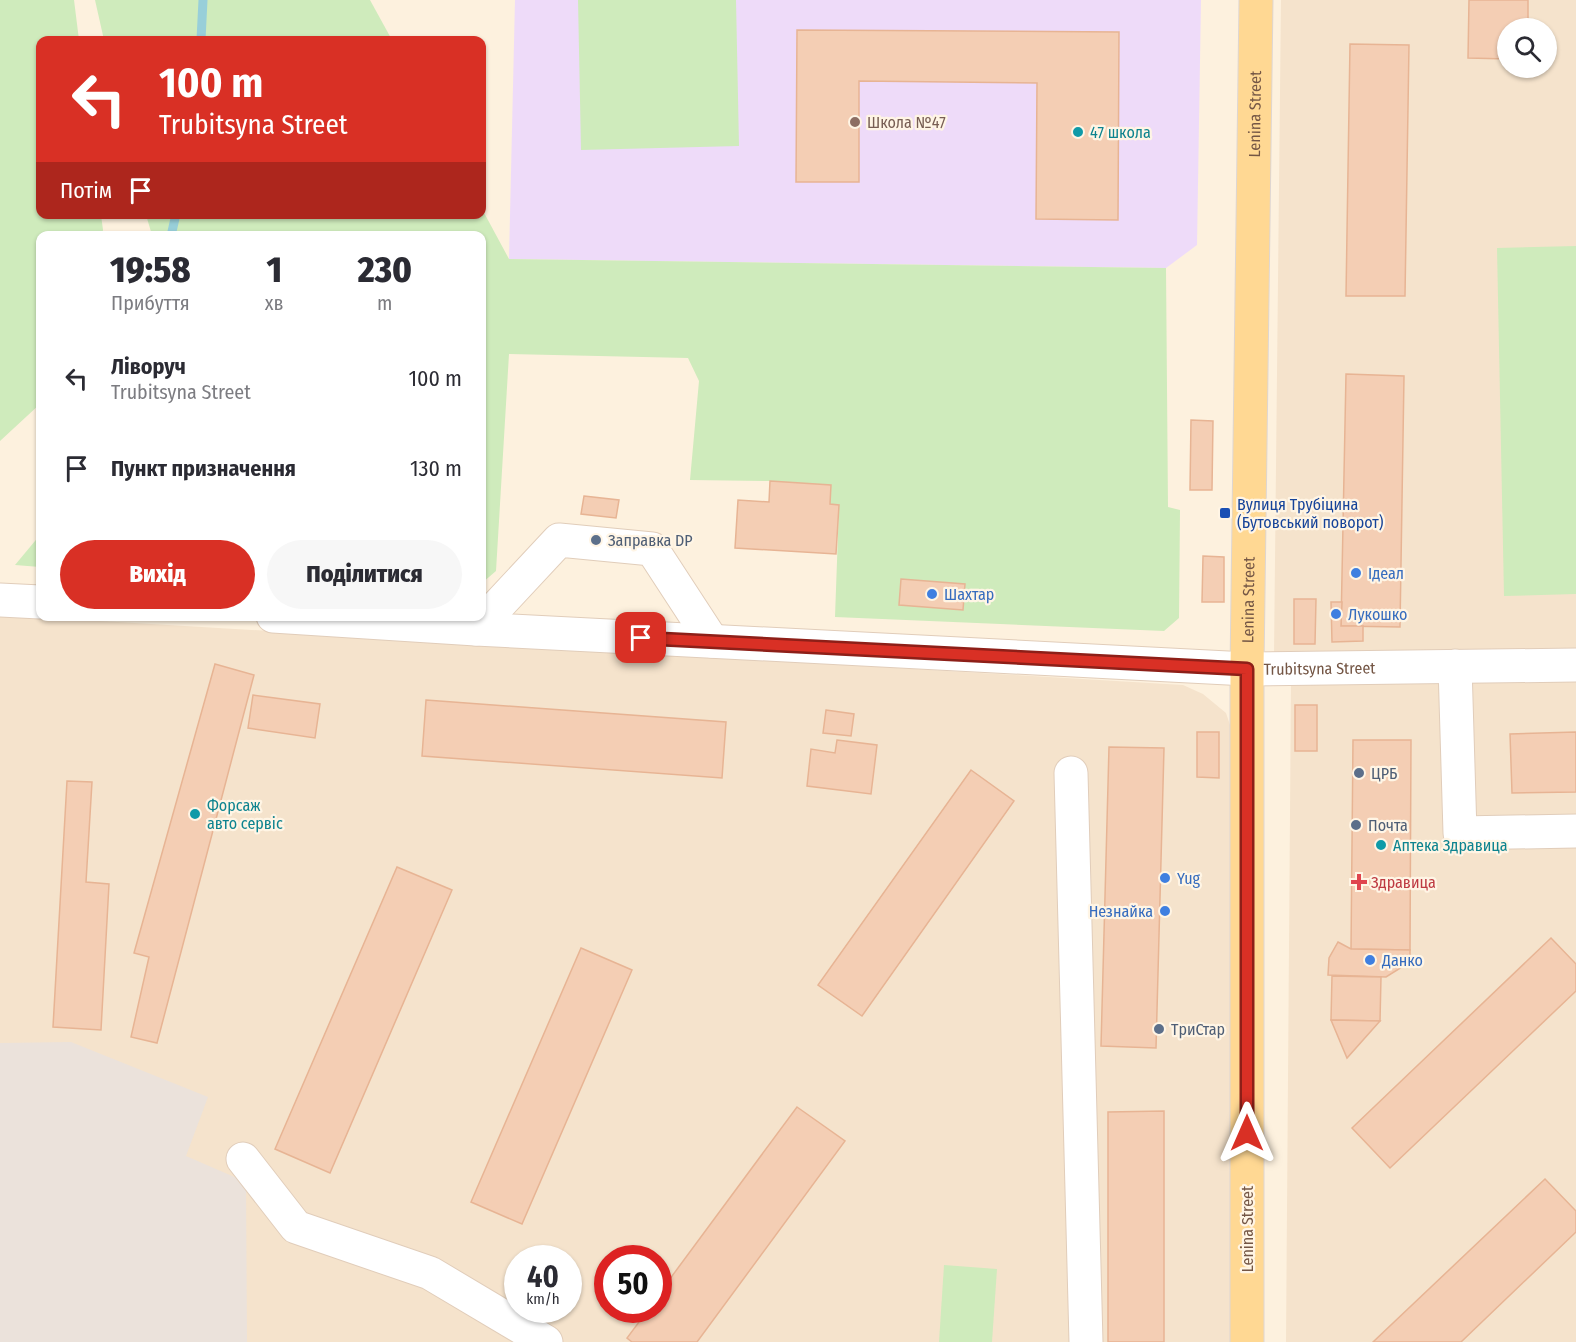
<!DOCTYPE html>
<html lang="uk">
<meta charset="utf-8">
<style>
body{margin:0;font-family:"Fira Sans Condensed",sans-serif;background:#f7f7f7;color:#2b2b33;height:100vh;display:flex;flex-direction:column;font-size:22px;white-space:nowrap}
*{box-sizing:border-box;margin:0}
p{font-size:20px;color:#7c7c81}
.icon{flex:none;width:33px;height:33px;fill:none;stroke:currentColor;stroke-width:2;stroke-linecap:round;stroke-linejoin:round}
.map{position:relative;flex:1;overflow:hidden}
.side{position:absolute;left:36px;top:231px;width:450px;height:390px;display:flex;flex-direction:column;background:#fff;border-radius:12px;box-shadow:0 2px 4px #0004}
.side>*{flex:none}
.banner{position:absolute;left:36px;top:36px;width:450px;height:183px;border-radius:12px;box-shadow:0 2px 4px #0004;background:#d93025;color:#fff;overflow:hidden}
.tools{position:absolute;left:1497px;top:18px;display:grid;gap:12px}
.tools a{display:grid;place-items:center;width:60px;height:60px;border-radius:50%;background:#fff;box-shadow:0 2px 4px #0004;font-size:30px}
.speed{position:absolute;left:504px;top:1245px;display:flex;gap:12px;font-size:30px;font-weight:700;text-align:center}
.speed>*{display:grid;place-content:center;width:78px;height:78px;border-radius:50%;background:#fff;box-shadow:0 2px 4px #0004;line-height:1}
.speed small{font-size:15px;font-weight:400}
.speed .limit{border:9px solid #d22;background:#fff;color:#111}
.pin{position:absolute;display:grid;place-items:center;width:51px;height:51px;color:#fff;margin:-26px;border-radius:12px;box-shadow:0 3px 9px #0006}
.me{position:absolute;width:66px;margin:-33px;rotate:0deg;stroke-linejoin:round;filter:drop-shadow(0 0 4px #0008)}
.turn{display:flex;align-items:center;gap:21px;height:126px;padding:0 24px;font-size:27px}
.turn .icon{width:78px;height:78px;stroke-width:2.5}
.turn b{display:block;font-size:42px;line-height:51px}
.then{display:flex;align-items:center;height:57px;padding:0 24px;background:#0003;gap:12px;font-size:22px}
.eta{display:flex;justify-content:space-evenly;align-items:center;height:102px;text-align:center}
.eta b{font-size:36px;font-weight:800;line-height:42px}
.primary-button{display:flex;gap:12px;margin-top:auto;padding:12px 24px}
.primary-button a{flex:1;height:69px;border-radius:36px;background:#d93025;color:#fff;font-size:24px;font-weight:800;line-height:69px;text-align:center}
.primary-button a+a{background:#f7f7f7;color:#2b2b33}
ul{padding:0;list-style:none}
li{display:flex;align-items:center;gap:18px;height:90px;padding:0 24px}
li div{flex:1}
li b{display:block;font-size:22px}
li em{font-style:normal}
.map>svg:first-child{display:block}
.residential{fill:#f5e3cc;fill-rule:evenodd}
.industrial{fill:#ebe2db}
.education{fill:#eedbf9}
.green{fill:#cfebbc}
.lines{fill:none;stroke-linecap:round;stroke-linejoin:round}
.stream{stroke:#98cfd9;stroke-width:9}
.building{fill:#f4ceb4;stroke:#e7b494;stroke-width:1.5}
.minor-casing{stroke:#e1cdba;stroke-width:35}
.major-casing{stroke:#ded6d2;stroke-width:35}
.minor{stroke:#fff;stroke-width:33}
.major{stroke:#ffd893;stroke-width:33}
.route-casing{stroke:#8d1f18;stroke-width:15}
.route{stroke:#d93025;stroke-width:10}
.education-dot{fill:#8d6e63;stroke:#fff5e5;stroke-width:2}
.culture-dot{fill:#0f9aa8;stroke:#fff5e5;stroke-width:2}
.transit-dot{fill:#1a4fb4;stroke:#fff5e5;stroke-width:2}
.service-dot{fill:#5c6f8a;stroke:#fff5e5;stroke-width:2}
.shop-dot{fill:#3f7fe0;stroke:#fff5e5;stroke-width:2}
.health-dot{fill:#e0444e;stroke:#fff5e5;stroke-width:2}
.labels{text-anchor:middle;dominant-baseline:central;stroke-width:4.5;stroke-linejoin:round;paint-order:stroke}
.street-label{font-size:16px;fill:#745645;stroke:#fff5e5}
.education-label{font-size:16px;fill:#785e54;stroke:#fff5e5;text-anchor:start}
.culture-label{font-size:16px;fill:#0d838f;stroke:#fff5e5;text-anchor:start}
.transit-label{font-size:16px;fill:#164399;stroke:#fff5e5;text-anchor:start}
.service-label{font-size:16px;fill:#4e5e75;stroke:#fff5e5;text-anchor:start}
.shop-label{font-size:16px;fill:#366cbe;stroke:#fff5e5;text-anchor:start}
.health-label{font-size:16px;fill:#be3a42;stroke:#fff5e5;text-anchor:start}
</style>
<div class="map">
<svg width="1576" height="1342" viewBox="0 0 1576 1342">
<rect width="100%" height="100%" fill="#fdf1de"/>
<g class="residential">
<path d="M 1281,0 L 1576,0 L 1576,648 L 1274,654 ZM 1508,28 L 1546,28 L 1546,68 L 1508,68 Z"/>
<path d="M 0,615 L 1183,685 L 1203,694 L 1226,713 L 1234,737 L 1230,1342 L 0,1342 ZM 518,1258 L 568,1258 L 568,1310 L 518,1310 ZM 608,1258 L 658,1258 L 658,1310 L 608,1310 Z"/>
<path d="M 1576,679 L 1576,1342 L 1286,1342 L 1291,682 Z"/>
</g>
<path class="industrial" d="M 71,1042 L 208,1097 L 186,1156 L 246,1182 L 247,1342 L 0,1342 L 0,1043 Z"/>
<path class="education" d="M 515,0 L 1201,0 L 1197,245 L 1166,268 L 509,259 Z"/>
<g class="green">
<path d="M 0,0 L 74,0 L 79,40 L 40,40 L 40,214 L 101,215 L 103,230 L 102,235 L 40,236 L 40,404 L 0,441 Z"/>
<path d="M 95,0 L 370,0 L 392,40 L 104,40 Z"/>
<path d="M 578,0 L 736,0 L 739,146 L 581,150 Z"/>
<path d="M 482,209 L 509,259 L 1166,268 L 1168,507 L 1180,510 L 1179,618 L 1164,631 L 835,617 L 839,506 L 830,504 L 831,485 L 770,481 L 690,480 L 699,381 L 688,358 L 509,354 L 496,571 L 482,583 L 482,236 L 152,235 L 146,215 L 482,214 Z"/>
<path d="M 1576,246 L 1576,594 L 1504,596 L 1497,248 Z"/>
<path d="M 40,535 L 40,567 L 15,565 Z"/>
<path d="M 944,1265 L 997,1269 L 992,1342 L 939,1342 Z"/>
</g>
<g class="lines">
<g class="stream">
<path d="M 201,40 L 203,0"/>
<path d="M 171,236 L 176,214"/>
</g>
</g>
<g class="building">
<path d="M 1469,0 L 1528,0 L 1528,28 L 1508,28 L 1508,59 L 1468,58 Z"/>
<path d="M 797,30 L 1119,32 L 1118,220 L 1036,219 L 1037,83 L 859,81 L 859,182 L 796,182 Z"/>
<path d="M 1350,44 L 1409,45 L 1405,296 L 1346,296 Z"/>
<path d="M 1346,374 L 1404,376 L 1400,627 L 1341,626 Z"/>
<path d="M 1191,420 L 1213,421 L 1212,490 L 1190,490 Z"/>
<path d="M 770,481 L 831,485 L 830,504 L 839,505 L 836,554 L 735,548 L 738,500 L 769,502 Z"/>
<path d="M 584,496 L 619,500 L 616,518 L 581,514 Z"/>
<path d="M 1203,556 L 1224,557 L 1224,602 L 1202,602 Z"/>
<path d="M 901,579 L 965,584 L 963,610 L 899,605 Z"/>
<path d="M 1294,599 L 1316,599 L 1315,644 L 1294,644 Z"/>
<path d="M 1331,602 L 1342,602 L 1341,626 L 1363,626 L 1363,641 L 1332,642 Z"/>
<path d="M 215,664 L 254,675 L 157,1043 L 131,1037 L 149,957 L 134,953 Z"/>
<path d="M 253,695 L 320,704 L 315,738 L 248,728 Z"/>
<path d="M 426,700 L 726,722 L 722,778 L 422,756 Z"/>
<rect x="1295" y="705" width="22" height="46"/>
<path d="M 826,710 L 854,714 L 851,736 L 823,733 Z"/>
<path d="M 1197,732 L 1219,732 L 1219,778 L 1197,777 Z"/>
<path d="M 1576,732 L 1576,792 L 1512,793 L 1510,734 Z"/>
<path d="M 837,740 L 877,745 L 871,794 L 807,786 L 811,749 L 835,753 Z"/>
<path d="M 1353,740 L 1411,740 L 1410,950 L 1351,949 Z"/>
<path d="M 1109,747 L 1164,748 L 1156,1048 L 1101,1046 Z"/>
<path d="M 971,770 L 1014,801 L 862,1016 L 818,985 Z"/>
<path d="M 67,781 L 92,782 L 86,882 L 109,884 L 101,1030 L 53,1027 Z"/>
<path d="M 397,867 L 452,890 L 330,1173 L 275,1149 Z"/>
<path d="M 1551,938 L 1576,964 L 1576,991 L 1390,1168 L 1352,1128 Z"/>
<path d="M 1338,942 L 1351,949 L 1410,950 L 1410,962 L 1386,977 L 1328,975 L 1329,958 Z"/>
<path d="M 581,948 L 632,970 L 522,1224 L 471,1202 Z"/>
<path d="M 1332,976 L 1381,977 L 1380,1021 L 1331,1020 Z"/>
<path d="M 1331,1020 L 1380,1021 L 1347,1058 Z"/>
<path d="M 797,1107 L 845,1141 L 697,1342 L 632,1342 L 627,1338 L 648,1310 L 658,1310 L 658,1295 Z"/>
<path d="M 1164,1111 L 1164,1342 L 1108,1342 L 1108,1112 Z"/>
<path d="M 1545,1179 L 1576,1211 L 1576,1232 L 1461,1342 L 1373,1342 Z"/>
</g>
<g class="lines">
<g class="minor-casing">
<g id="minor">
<path d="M 0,600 L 40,602"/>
<path id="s1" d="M 273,616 L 476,629 L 1247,669 L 1576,665"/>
<path d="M 476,629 L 559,540 L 652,549 L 712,641"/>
<path d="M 1455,666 L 1460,833 L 1576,831"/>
<path d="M 1071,773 L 1086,1342"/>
<path d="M 243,1159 L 296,1227 L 430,1273 L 546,1342"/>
</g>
</g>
<g class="major-casing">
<g id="major">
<path id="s2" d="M 1247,1342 L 1247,669 L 1256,0"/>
</g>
</g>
<use href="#minor" class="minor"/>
<use href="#major" class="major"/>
</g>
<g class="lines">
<g class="route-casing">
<path id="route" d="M 641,638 L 1247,669 L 1247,1133"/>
</g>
<use href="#route" class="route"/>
</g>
<circle class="education-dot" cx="855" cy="122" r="6"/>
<g class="culture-dot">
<circle cx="1078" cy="132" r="6"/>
<circle cx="195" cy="814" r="6"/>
<circle cx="1381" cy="845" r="6"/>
</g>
<rect class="transit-dot" x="1219" y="507" width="12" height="12" rx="3"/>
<g class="service-dot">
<circle cx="596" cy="540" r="6"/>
<circle cx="1359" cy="773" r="6"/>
<circle cx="1356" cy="825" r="6"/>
<circle cx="1159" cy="1029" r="6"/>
</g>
<g class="shop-dot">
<circle cx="1356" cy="573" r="6"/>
<circle cx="932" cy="594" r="6"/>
<circle cx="1336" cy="614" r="6"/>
<circle cx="1165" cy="878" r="6"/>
<circle cx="1165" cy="911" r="6"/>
<circle cx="1370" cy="960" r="6"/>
</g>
<path class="health-dot" d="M1356 873h6v6h6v6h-6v6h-6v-6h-6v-6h6z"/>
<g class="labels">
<g class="street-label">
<text stroke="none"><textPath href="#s2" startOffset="1228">Lenina Street</textPath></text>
<text stroke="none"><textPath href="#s2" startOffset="742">Lenina Street</textPath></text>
<text stroke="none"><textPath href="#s1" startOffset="1048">Trubitsyna Street</textPath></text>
<text transform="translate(1247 1229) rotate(-90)">Lenina Street</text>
</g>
<g class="education-label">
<text x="867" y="122">Школа №47</text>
</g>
<g class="culture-label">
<text x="1090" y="132">47 школа</text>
<text x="207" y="805">Форсаж<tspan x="207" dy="18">авто сервіс</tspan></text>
<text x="1393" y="845">Аптека Здравица</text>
</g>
<g class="transit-label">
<text x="1237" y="504">Вулиця Трубіцина<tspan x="1237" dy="18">(Бутовський поворот)</tspan></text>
</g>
<g class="service-label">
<text x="608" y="540">Заправка DP</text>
<text x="1371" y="773">ЦРБ</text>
<text x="1368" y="825">Почта</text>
<text x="1171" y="1029">ТриСтар</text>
</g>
<g class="shop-label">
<text x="1368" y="573">Ідеал</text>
<text x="944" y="594">Шахтар</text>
<text x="1348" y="614">Лукошко</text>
<text x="1177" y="878">Yug</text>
<text x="1153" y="911" text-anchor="end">Незнайка</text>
<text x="1382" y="960">Данко</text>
</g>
<g class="health-label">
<text x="1371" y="882">Здравица</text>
</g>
</g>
</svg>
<div class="tools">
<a><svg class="icon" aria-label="search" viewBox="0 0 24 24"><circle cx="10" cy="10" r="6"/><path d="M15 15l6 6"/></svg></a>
</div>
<div class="speed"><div>40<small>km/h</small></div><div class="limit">50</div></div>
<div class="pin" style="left:641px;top:638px;background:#d93025"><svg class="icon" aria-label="arrive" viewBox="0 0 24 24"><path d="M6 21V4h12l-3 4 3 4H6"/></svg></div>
<svg class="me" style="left:1247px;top:1133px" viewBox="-20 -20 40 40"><path d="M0-17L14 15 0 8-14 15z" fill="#d93025" stroke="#fff" stroke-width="4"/></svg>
<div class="banner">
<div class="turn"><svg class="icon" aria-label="left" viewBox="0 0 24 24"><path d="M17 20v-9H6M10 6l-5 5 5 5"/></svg><div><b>100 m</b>Trubitsyna Street</div></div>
<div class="then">Потім<svg class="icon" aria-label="arrive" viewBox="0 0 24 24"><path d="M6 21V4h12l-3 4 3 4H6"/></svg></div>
</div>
<section class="side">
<div class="eta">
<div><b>19:58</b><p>Прибуття</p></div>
<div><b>1</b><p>хв</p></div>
<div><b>230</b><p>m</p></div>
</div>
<ul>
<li><svg class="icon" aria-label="left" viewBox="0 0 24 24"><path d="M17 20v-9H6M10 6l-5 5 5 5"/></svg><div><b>Ліворуч</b><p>Trubitsyna Street</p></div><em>100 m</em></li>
<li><svg class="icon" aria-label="arrive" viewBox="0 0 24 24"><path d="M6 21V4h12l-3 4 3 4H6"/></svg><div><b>Пункт призначення</b></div><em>130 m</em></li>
</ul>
<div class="primary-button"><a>Вихід</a><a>Поділитися</a></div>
</section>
</div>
